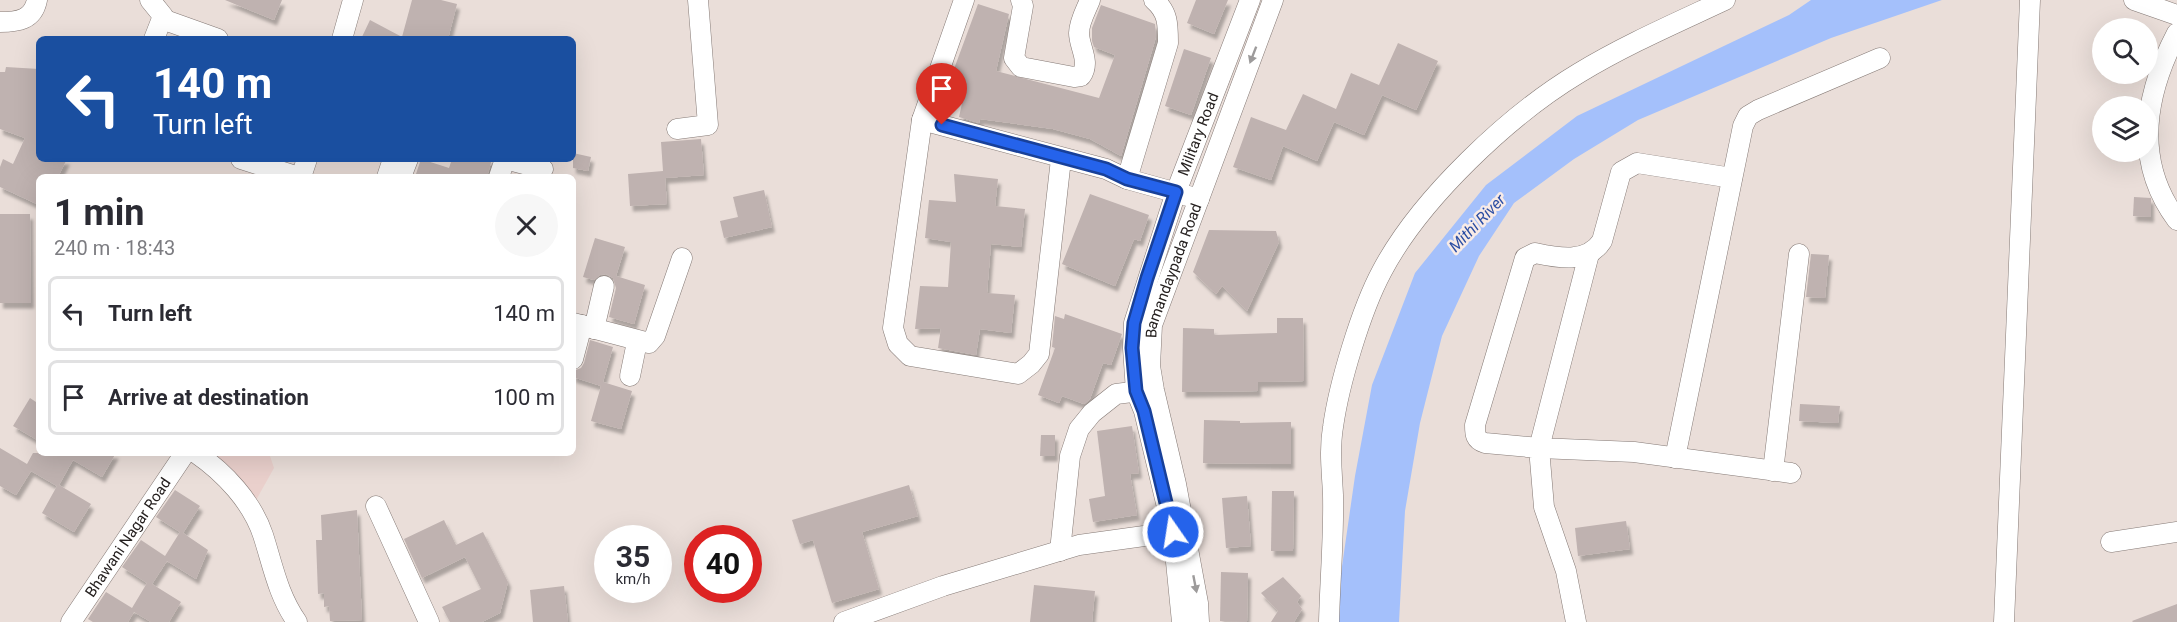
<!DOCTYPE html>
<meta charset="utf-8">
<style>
body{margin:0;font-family:Roboto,sans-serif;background:#f7f7f7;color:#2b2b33;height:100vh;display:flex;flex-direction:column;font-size:22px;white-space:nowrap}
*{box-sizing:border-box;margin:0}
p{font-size:20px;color:#7c7c81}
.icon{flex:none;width:33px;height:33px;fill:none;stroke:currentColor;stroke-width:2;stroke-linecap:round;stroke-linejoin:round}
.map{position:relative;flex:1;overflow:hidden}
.panel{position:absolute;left:36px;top:174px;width:540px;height:282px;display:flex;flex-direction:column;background:#fff;border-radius:9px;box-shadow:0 6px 24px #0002}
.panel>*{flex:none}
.guide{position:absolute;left:36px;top:36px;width:540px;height:126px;border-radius:9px;box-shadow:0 6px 24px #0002;background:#1a4fa0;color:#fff;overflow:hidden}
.buttons{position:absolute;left:2092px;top:18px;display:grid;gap:12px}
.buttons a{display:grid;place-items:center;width:66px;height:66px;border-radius:50%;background:#fff;box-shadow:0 6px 24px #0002;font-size:30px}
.speed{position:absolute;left:594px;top:525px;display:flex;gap:12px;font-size:30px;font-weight:700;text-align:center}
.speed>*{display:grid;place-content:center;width:78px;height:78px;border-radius:50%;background:#fff;box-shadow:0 6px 24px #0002;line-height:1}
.speed small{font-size:15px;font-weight:400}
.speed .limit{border:9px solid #d22;background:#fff;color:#111}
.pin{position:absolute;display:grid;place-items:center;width:51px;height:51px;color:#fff;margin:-62px -26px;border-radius:50% 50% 50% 0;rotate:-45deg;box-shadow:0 0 6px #0007}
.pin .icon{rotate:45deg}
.me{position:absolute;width:66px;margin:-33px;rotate:347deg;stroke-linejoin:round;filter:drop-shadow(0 0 4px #0008)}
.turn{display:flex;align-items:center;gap:21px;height:126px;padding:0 18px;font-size:27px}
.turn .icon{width:78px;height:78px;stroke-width:2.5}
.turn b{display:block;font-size:42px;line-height:51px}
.round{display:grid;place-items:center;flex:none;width:63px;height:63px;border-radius:32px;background:#f7f7f7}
.headline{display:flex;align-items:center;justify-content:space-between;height:102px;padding:0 18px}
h1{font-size:36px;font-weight:700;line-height:45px}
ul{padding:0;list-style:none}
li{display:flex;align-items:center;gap:18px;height:75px;margin:0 12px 9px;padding:0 6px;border:3px solid #e1e1e2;border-radius:9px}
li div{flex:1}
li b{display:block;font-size:22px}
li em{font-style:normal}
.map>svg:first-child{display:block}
.commercial{fill:#ead0cc}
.water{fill:#a4c0fb}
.building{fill:#bfb2b0;filter:url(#shadow)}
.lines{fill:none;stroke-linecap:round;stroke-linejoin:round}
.minor-casing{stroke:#857a76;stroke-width:21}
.minor{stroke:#fff;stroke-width:20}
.oneway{fill:#9d9b9b}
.route-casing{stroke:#184099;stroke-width:15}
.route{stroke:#2563eb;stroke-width:10}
.labels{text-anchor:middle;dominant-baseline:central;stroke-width:5;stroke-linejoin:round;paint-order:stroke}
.street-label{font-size:15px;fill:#262120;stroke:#f8ebe6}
.water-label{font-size:16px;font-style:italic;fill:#2c4ea3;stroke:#f8ebe6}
</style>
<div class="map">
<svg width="2177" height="622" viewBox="0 0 2177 622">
<defs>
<filter id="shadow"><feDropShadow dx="3" dy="5.5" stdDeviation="1.5" flood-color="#0004"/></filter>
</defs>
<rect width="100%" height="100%" fill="#eaded9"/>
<path class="commercial" d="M 189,453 L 269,453 L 274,468 L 255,502 Z"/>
<path class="water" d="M 1811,0 L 1942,0 L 1831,38 L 1638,120 L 1574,159 L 1514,203 L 1479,256 L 1442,336 L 1420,423 L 1405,511 L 1399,622 L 1334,622 L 1355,476 L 1372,385 L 1415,273 L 1486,185 L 1577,116 L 1789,15 Z"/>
<g class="building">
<path d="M 225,0 L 282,0 L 274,20 Z"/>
<path d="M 412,0 L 441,0 L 457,4 L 448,39 L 361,39 L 370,20 L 402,37 Z"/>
<path d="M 1196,0 L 1228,0 L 1214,34 L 1187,23 Z"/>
<path d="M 978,4 L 1009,14 L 996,71 L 1099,98 L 1115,55 L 1094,47 L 1092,41 L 1092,28 L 1101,5 L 1155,24 L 1156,37 L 1121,156 L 1090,139 L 1053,129 L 980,119 L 979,123 L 959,117 L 963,99 L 944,96 Z"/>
<path d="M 1398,43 L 1438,61 L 1416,110 L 1382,95 L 1364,135 L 1334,122 L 1317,161 L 1283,146 L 1271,180 L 1233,167 L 1251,117 L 1286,130 L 1303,94 L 1336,109 L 1351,73 L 1379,85 Z"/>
<path d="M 1184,49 L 1211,58 L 1191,115 L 1165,106 Z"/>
<path d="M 6,67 L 39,69 L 39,159 L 67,159 L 58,177 L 39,177 L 39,205 L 0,187 L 0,167 L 3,159 L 13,164 L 25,138 L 0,129 L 0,72 L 5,72 Z"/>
<path d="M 701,139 L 704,175 L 665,178 L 667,204 L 630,206 L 628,174 L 663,171 L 661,142 Z"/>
<path d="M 573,153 L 591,157 L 588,171 L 573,168 Z"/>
<path d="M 421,159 L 449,168 L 452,159 L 492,159 L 487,177 L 415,177 Z"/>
<path d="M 954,174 L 998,179 L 995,206 L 1025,209 L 1021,247 L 991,244 L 987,293 L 1015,295 L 1011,333 L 980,329 L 976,355 L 938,348 L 941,328 L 915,329 L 920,286 L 948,287 L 951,242 L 925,238 L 929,200 L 956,202 Z"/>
<path d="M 764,190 L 772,227 L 724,238 L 720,221 L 738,217 L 733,197 Z"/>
<path d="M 1090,194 L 1149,215 L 1140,241 L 1134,239 L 1115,286 L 1062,264 Z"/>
<path d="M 2134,197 L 2151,198 L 2151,217 L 2133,216 Z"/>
<path d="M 0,214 L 30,214 L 31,303 L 0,303 Z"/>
<path d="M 1209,230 L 1276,231 L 1279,242 L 1247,311 L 1222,286 L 1216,294 L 1193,272 Z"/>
<path d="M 595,238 L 625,247 L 616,276 L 645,285 L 634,324 L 609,317 L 616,288 L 613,278 L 606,274 L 600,275 L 594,280 L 583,277 Z"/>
<path d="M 1811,254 L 1829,255 L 1825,298 L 1806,297 Z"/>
<path d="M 1065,314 L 1122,334 L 1111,365 L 1103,363 L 1090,399 L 1084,404 L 1062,396 L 1059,403 L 1038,395 L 1055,348 L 1052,347 L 1055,316 L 1064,319 Z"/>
<path d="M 1277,318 L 1303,318 L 1304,381 L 1258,382 L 1258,391 L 1182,392 L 1183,328 L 1214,329 L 1214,335 L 1277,333 Z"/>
<path d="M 590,340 L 613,347 L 603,382 L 632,391 L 621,429 L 591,421 L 601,386 L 573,377 L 573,371 L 581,368 L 584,363 Z"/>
<path d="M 30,398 L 39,404 L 39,441 L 13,426 Z"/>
<path d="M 1800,404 L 1840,406 L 1838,423 L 1799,421 Z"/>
<path d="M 1204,420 L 1240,421 L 1240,423 L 1291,422 L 1291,464 L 1203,463 Z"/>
<path d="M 1132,426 L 1139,473 L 1130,474 L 1137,515 L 1093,522 L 1089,499 L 1105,496 L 1097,431 Z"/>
<path d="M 1041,435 L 1055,435 L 1055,456 L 1040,456 Z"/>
<path d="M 0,448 L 27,464 L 33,453 L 116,453 L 102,477 L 73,460 L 59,485 L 91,504 L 74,532 L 42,513 L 57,486 L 31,471 L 16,495 L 0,486 Z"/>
<path d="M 909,485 L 918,516 L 862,532 L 879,589 L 832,603 L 813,540 L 800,544 L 792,520 Z"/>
<path d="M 175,490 L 200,506 L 183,533 L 208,550 L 196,579 L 167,561 L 152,584 L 181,602 L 169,622 L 151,622 L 134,612 L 128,622 L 93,622 L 88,619 L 106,592 L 132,608 L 147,583 L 122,567 L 141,540 L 165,556 L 180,532 L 156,517 Z"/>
<path d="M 1272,491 L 1294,491 L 1293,551 L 1271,551 Z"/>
<path d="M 1247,496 L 1251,546 L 1226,548 L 1222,498 Z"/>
<path d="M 357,510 L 362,620 L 330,621 L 329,606 L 324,607 L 324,593 L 318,594 L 316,540 L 322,540 L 321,515 Z"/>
<path d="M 444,520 L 456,545 L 483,532 L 508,582 L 500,613 L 482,622 L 450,622 L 442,607 L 481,589 L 465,557 L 422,578 L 404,539 Z"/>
<path d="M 1626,521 L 1630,549 L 1578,556 L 1575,528 Z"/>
<path d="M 1221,572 L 1248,573 L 1247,622 L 1220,621 Z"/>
<path d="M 1283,577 L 1301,596 L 1297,602 L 1302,609 L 1294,622 L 1271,622 L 1278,611 L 1261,593 Z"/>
<path d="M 1034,585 L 1095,591 L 1092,622 L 1030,622 Z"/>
<path d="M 564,586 L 568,622 L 533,622 L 530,590 Z"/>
<path d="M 2177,604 L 2177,622 L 2133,622 L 2132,621 Z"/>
</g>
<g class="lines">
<g class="minor-casing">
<g id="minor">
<path d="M 150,0 L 163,16 L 154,39"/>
<path d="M 1021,0 L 1023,6 L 1014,58 L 1021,67 L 1074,77 L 1081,76 C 1091,62 1079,47 1079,33 C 1079,22 1086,10 1090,0"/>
<path d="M 2134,0 L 2177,15"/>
<path d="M 162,19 L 218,39"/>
<path d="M 0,22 C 18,22 33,20 37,0"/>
<path d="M 2177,33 C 2145,94 2133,161 2177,220"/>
<path d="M 342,39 L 353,0"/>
<path d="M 922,120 L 964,0"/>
<path d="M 677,129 L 708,125 L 698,0"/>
<path d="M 241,159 L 299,177"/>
<path d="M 1061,159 L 1039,354 L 1031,364 L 1018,374 L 910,356 L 898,344 L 893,328 L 922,120 L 1106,169 L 1127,179 L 1199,199"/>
<path d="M 513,161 L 543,169"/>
<path d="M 301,177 L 307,159"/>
<path d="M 387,177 L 393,159"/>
<path d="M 401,177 L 408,159"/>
<path d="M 499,177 L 505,159"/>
<path d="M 1127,179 L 1168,43 C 1168,24 1168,12 1154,0"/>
<path d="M 1589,254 L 1539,448 L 1634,452 L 1791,473"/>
<path d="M 573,323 L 649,343 L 655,336 L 682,258"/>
<path d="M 594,329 L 604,286"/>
<path d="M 573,359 L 582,325"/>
<path d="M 630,376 L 637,342"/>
<path d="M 196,453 C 225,473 252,502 263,535 C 273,566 278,595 297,622"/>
<path d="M 1675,458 L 1743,126 L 1748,116 L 1758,110 L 1880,58"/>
<path d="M 1773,471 L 1799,254"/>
<path d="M 376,506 L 429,622"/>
<path d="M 2111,542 L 2177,532"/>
<path d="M 1060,551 L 1070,456 L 1079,429 L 1092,413 L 1116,394 L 1148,390"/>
<path id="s1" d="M 71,622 L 185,453"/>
<path d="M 844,622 L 943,586 L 1079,545 L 1173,532"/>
<path id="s2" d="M 1182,622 L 1173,532 L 1144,411 L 1136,391 L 1133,348 L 1134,323 L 1176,192 L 1250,0"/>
<path id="s3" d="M 1199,622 L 1198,603 L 1176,484 L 1154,390 L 1150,366 L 1152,325 L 1273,0"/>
<path d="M 1329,622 C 1330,580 1334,537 1333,495 C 1332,472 1329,450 1333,427 C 1339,384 1361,310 1382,271 C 1420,199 1509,115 1579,73 C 1625,45 1676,23 1725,0"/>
<path d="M 1576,622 L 1566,571 L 1544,507 L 1539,448 L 1485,443 C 1475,440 1475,434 1475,425 L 1525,258 L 1535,253 C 1558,258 1587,264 1602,241 L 1621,172 L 1637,163 L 1732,178"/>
<path d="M 2004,622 L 2030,0"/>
</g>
</g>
<use href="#minor" class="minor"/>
</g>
<defs><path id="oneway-solid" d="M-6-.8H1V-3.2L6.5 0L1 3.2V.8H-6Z" transform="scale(1.5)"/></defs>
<g class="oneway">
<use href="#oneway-solid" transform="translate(1253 55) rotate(111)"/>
<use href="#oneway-solid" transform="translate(1195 584) rotate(79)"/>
</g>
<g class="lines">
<g class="route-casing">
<path id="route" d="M 942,125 L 1106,169 L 1127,179 L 1176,192 L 1147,278 L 1134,323 L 1132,348 L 1136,391 L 1144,411 L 1173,532"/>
</g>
<use href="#route" class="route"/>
</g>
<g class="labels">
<g class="street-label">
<text stroke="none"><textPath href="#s2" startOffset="504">Military Road</textPath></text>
<text stroke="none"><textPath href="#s3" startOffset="360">Bamandaypada Road</textPath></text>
<text stroke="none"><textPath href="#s1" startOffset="102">Bhawani Nagar Road</textPath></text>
</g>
<g class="water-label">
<text transform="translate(1477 223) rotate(-46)">Mithi River</text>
</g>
</g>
</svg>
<div class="buttons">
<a><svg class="icon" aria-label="search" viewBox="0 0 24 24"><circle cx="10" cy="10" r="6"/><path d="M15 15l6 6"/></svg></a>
<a><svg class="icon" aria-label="layers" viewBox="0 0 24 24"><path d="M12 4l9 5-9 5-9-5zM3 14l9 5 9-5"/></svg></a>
</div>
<div class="speed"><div>35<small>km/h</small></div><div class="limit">40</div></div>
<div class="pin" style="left:942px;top:125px;background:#d93025"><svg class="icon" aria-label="arrive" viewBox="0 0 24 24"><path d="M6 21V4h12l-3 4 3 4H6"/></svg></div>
<svg class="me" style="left:1173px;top:532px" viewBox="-20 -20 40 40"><circle r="17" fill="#2563eb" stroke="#fff" stroke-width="3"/><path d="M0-11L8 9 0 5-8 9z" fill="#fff"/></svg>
<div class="guide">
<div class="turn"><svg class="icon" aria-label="left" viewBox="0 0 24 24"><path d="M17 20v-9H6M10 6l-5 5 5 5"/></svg><div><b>140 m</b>Turn left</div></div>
</div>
<section class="panel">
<div class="headline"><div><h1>1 min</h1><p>240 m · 18:43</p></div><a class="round"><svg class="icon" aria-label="close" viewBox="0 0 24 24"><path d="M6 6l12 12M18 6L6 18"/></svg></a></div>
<ul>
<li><svg class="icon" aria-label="left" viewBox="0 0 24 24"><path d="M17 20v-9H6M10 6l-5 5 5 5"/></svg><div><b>Turn left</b></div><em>140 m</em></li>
<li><svg class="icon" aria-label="arrive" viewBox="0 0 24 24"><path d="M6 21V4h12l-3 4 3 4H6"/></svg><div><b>Arrive at destination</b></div><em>100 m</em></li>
</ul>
</section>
</div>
